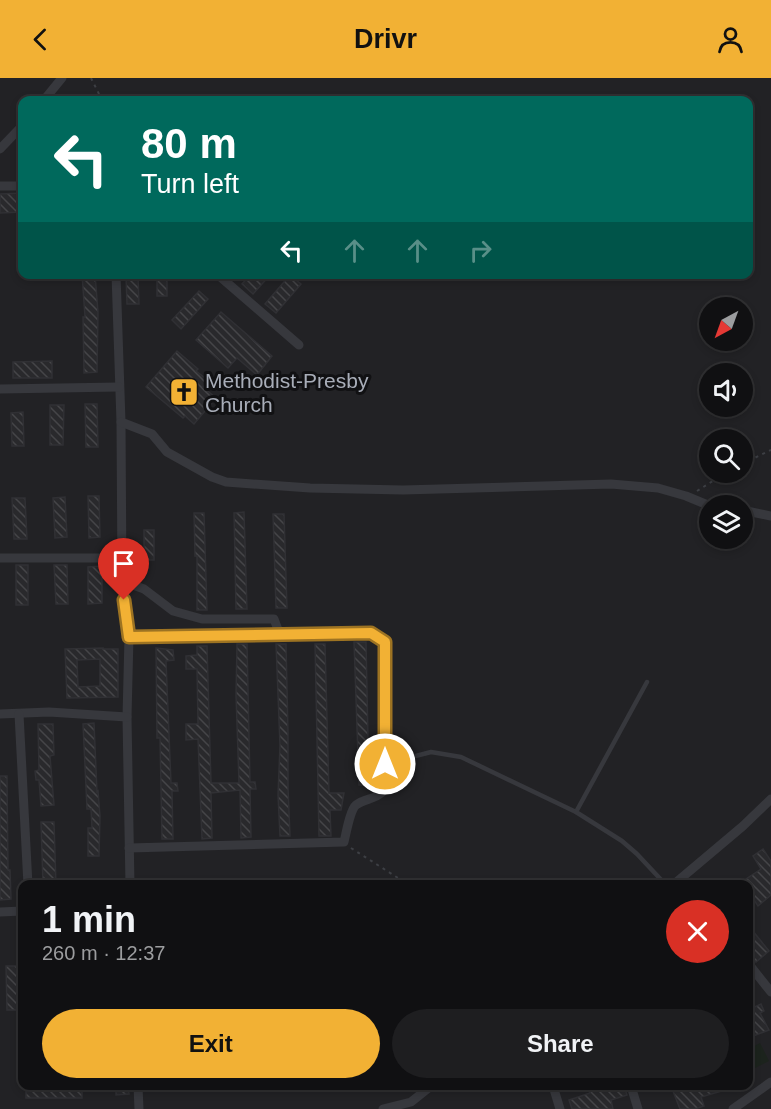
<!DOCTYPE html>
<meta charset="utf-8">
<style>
body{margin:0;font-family:Helvetica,sans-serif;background:#1e1e20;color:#f1f3f6;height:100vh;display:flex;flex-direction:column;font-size:22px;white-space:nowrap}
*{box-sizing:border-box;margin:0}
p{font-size:20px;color:#9c9d9f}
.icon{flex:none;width:33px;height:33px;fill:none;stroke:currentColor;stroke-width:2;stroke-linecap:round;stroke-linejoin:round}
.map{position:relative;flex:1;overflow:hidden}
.panel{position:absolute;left:18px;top:802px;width:735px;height:210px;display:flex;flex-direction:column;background:#101012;border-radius:12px;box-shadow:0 3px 9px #0003,0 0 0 2px #303032}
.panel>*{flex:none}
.hud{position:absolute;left:18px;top:18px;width:735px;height:183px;border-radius:12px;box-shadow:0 3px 9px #0003,0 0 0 2px #303032;background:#00695c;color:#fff;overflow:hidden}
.needle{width:39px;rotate:221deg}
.controls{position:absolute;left:699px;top:219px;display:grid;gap:12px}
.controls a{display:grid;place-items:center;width:54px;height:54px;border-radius:50%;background:#101012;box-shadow:0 3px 9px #0003,0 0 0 2px #303032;font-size:30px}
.pin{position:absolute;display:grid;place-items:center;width:51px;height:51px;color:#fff;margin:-62px -26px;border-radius:50% 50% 50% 0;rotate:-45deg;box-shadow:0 0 6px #0007}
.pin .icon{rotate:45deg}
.me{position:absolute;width:66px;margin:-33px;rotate:0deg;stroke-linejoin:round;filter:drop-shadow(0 0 4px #0008)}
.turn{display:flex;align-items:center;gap:21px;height:126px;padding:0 24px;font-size:27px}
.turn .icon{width:78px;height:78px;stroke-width:2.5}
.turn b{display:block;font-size:42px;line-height:51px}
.lanes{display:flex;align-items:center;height:57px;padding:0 24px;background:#0003;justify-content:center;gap:30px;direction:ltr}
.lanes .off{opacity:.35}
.round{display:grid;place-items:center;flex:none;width:63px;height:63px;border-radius:32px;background:#1e1e20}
.head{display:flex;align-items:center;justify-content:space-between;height:102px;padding:0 24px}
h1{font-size:36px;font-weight:800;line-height:45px}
.primary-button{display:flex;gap:12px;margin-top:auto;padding:12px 24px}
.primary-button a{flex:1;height:69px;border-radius:36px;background:#f2b134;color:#111;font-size:24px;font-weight:800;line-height:69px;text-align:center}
.primary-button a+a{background:#1e1e20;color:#f1f3f6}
header{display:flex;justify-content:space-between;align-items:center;height:78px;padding:0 24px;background:#f2b134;color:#111;font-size:27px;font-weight:800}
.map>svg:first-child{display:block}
.built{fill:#222225;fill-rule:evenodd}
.green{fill:#1c231d}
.building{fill:url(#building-back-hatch);stroke:#303034;stroke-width:1.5;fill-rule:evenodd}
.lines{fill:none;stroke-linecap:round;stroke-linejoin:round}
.path{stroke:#3d3f44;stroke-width:2;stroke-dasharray:3 4.5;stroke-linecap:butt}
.lane{stroke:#37383d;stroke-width:4.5}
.street{stroke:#37383d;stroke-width:9}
.route-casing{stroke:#9d7322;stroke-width:15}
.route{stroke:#f2b134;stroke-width:10}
.labels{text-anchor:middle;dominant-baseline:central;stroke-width:6;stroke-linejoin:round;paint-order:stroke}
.poi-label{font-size:21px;fill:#a8adb8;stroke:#111113;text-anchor:start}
</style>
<header><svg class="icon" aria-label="back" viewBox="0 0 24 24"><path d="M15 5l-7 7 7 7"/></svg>Drivr<svg class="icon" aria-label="person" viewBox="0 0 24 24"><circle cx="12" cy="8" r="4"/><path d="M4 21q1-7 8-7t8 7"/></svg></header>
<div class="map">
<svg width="771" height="1031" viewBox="0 0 771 1031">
<defs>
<pattern id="building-back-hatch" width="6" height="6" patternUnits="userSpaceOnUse" patternTransform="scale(1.5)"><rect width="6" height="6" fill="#29292c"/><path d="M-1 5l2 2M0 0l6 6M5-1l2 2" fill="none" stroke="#454548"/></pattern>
</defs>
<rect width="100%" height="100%" fill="#161618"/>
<path class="built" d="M 0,0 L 771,0 L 771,1031 L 0,1031 ZM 22,22 L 748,22 L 748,196 L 22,196 ZM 710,230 L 742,230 L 742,262 L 710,262 ZM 710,296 L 742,296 L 742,328 L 710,328 ZM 710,362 L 742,362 L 742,394 L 710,394 ZM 710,428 L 742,428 L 742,460 L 710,460 ZM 22,807 L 748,807 L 748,1008 L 22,1008 Z"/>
<path class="green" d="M 760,965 L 769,983 L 749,993 L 749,971 Z"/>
<g class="building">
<path d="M 22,115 L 22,134 L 0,135 L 0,116 Z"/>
<path d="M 82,196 L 95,196 L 98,234 L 97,294 L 84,295 L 83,239 L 85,239 Z"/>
<rect x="157" y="196" width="10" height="22"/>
<path d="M 251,196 L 271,196 L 253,216 L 242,206 Z"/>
<path d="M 290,197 L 301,206 L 276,235 L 265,226 Z"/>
<path d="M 126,198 L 138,198 L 139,226 L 127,226 Z"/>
<path d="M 199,213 L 208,221 L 181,251 L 172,242 Z"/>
<path d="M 221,234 L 272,278 L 257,297 L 237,280 L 228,290 L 196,262 Z"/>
<path d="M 177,273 L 198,291 L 196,293 L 209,303 L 203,309 L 216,320 L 194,346 L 185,338 L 183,340 L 146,309 Z"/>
<path d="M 52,283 L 52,300 L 13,300 L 13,284 Z"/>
<path d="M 85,326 L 97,326 L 98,369 L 86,369 Z"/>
<path d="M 50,327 L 64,327 L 63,367 L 50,367 Z"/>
<path d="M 23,334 L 24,368 L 12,368 L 11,335 Z"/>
<path d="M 88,418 L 99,418 L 100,459 L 89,460 Z"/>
<path d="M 65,419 L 67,459 L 55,460 L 53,420 Z"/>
<path d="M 12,420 L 25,420 L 27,461 L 14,461 Z"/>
<path d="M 244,434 L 247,531 L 236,531 L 234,435 Z"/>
<path d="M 194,435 L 204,435 L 207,532 L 197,532 L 197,478 L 195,478 Z"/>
<path d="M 273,436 L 284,436 L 287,530 L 276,530 Z"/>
<rect x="144" y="452" width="10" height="30"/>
<rect x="16" y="487" width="12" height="40"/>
<path d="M 54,487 L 67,487 L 68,526 L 56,526 Z"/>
<path d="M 102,488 L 102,525 L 88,526 L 88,489 Z"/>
<path d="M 354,564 L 366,564 L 369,707 L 359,707 Z"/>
<path d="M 237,566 L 247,566 L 250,704 L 255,704 L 256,711 L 250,711 L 251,759 L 241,760 L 240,712 L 211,715 L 212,760 L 202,761 L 198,661 L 186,662 L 186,646 L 198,646 L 197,591 L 186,591 L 186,578 L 197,577 L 197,568 L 207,568 L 211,705 L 239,705 L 236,617 Z"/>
<path d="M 276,566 L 286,566 L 288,655 L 288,709 L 290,758 L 280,758 L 278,717 L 280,668 Z"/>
<path d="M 315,566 L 325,566 L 329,715 L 344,715 L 341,732 L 330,732 L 331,758 L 319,758 Z"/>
<path d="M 103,570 L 103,571 L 118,571 L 118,619 L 67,620 L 65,571 ZM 100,581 L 100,608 L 78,609 L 77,582 Z"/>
<path d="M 156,570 L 173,572 L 174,582 L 166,583 L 171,705 L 177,705 L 178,713 L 172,713 L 173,761 L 162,761 L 160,660 L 157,660 Z"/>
<path d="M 94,645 L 97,714 L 98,713 L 100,738 L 99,778 L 88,778 L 88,750 L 92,750 L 91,731 L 87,731 L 83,646 Z"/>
<path d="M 38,646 L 53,646 L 54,677 L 50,678 L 54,727 L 41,728 L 39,702 L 36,702 L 35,693 L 39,692 Z"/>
<path d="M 0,698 L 7,698 L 8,792 L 10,792 L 11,821 L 0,822 Z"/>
<path d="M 41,744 L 54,744 L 56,807 L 43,807 Z"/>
<path d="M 763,771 L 771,783 L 771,817 L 758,828 L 748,813 L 748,807 L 737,807 L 761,791 L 753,778 Z"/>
<path d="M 748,847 L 769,873 L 756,884 L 748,878 Z"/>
<path d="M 6,888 L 20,888 L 20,932 L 7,932 Z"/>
<path d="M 761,926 L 764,933 L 760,935 L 769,952 L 748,960 L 748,932 Z"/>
<rect x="26" y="1008" width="56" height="12"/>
<path d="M 128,1008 L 129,1016 L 116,1017 L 116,1009 Z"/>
<path d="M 588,1008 L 624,1008 L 627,1017 L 611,1022 L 613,1031 L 572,1031 L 569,1022 L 590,1015 Z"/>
<path d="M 671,1008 L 731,1008 L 732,1010 L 701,1019 L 704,1028 L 695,1031 L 680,1031 Z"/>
</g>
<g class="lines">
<g class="path">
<path d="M 91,0 L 102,22"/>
<path d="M 742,386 L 771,372"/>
<path d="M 697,413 L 727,394"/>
<path d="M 351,770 L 409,807"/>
</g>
<g class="lane">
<path d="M 385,686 L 431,674 L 461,679 L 576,734 L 647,604"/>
<path d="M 576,734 L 622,763 L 637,776 L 666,807"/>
</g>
<g class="street">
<path d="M 44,22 L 62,0"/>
<path d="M 0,71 L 22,48"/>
<path d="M 0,108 L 22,108"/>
<path d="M 116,196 L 121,344 L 122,503 L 129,559 L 127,639 L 130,807"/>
<path d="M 217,196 L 299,267"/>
<path d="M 0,311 L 119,309"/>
<path d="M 121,344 L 152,356 L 167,374 L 212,399 L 226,404 L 310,410 L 403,412 L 611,406 L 658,410 L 686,418 L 710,428"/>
<path d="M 742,432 L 771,438"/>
<path d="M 0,480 L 122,480"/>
<path d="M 122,503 L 144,511 L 173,533 L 202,541 L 274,541 L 280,557"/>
<path d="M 129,559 L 371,555 L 385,564 L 385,711 C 377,722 365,720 356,727 C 350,732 346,756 344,764 L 129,770"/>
<path d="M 0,636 L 49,634 L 127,639"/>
<path d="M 19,636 L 28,807"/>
<path d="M 673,807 L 743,748 L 771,721"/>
<path d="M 0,834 L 22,833"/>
<path d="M 748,885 L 771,914"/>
<path d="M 138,1008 L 139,1031"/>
<path d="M 553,1008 L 560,1031"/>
<path d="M 631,1008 L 638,1031"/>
<path d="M 383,1031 L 411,1024 L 431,1008"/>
<path d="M 733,1031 L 771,1004"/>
</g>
</g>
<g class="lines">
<g class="route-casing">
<path id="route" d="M 124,522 L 129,559 L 371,555 L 385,564 L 385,686"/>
</g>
<use href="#route" class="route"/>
</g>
<defs>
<g id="church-square" transform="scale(1.5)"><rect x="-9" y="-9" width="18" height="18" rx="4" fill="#f2b134" stroke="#111113"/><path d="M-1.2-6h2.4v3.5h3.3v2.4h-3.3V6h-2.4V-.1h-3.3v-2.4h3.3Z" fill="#111"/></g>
</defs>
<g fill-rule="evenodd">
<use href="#church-square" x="184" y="314"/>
</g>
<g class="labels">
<g class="poi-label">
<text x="205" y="302">Methodist-Presby<tspan x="205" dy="24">Church</tspan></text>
</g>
</g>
</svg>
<div class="controls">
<a><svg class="needle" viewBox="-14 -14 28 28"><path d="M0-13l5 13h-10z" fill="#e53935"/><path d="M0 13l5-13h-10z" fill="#9c9d9f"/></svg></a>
<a><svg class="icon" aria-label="sound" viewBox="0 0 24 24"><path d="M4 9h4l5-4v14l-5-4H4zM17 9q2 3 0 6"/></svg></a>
<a><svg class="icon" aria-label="search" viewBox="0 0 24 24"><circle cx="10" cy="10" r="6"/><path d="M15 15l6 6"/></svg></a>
<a><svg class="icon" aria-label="layers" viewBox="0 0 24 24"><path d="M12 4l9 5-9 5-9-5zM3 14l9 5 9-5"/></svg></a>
</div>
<div class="pin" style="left:124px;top:522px;background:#d93025"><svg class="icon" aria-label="arrive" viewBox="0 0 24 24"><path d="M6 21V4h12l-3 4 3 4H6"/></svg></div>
<svg class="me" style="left:385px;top:686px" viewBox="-20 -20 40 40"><circle r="17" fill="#f2b134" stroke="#fff" stroke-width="3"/><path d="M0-11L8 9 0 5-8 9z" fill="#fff"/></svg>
<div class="hud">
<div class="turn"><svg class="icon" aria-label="left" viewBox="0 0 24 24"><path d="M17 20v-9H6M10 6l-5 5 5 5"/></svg><div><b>80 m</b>Turn left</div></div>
<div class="lanes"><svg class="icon" aria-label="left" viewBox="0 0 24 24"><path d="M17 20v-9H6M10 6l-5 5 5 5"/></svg><svg class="icon off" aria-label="ahead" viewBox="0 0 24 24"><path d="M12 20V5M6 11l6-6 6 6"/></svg><svg class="icon off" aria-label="ahead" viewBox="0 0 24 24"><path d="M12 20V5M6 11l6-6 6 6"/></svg><svg class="icon off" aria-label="right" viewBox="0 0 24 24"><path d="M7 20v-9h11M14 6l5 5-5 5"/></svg></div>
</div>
<section class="panel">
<div class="head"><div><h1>1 min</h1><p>260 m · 12:37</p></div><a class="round" style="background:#d93025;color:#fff"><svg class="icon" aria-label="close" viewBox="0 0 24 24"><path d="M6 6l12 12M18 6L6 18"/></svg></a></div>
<div class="primary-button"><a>Exit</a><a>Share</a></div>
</section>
</div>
